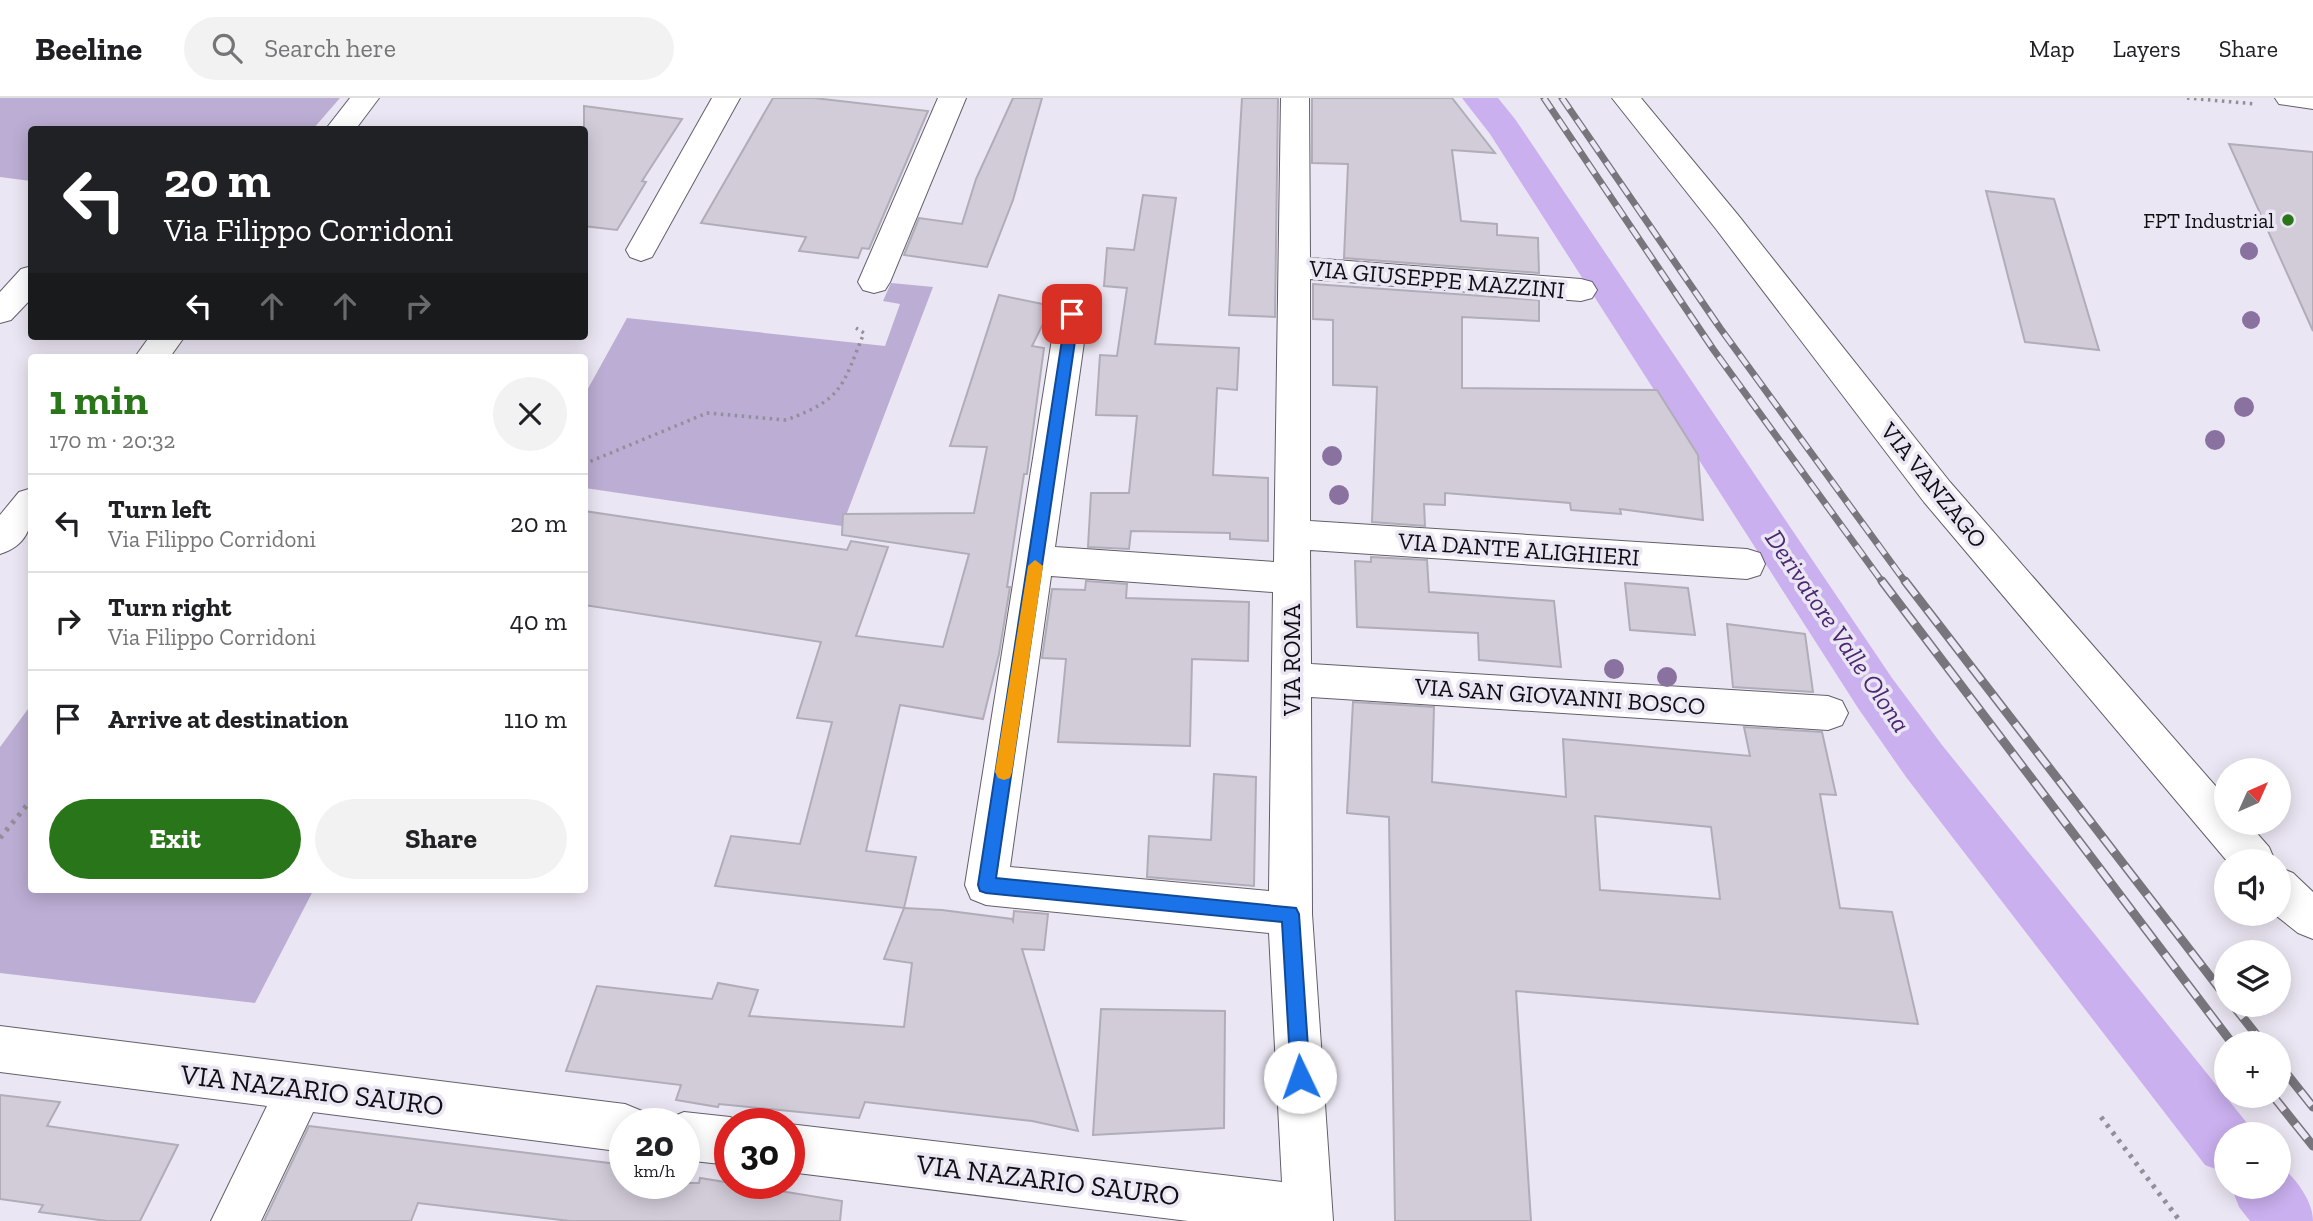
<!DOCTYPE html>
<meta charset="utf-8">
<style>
body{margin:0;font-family:"Zilla Slab",serif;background:#f2f2f2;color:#202124;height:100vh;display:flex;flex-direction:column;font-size:26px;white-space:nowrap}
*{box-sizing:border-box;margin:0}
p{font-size:23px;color:#757577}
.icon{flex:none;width:38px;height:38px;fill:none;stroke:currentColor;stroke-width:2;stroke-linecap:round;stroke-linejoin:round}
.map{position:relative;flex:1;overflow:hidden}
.details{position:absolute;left:28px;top:256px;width:560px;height:539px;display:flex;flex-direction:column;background:#fff;border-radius:7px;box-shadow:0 4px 18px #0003}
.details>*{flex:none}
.top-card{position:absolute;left:28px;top:28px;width:560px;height:214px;border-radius:7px;box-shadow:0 4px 18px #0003;background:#202124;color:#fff;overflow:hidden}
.needle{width:46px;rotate:45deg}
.controls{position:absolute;left:2214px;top:660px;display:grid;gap:14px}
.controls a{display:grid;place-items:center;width:77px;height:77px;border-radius:50%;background:#fff;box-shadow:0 4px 18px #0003;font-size:35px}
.speed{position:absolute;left:609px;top:1010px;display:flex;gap:14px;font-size:35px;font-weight:700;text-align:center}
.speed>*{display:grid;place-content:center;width:91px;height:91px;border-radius:50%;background:#fff;box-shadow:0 4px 18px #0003;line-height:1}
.speed small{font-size:18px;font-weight:400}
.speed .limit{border:10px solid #d22;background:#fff;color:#111}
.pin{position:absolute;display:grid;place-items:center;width:60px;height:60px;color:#fff;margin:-30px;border-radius:14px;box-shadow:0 4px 10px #0006}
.me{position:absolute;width:77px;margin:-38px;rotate:357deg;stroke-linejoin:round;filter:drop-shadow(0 0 5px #0008)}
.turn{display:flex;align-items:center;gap:24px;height:147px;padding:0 21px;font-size:32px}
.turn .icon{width:91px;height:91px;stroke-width:2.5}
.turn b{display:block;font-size:49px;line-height:60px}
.lanes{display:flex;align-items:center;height:66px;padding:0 21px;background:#0003;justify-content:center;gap:35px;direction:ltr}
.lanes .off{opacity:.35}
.round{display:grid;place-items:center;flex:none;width:74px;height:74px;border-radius:37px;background:#f2f2f2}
.head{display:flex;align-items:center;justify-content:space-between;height:119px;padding:0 21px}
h1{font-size:42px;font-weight:700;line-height:52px;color:#29751a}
.primary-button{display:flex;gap:14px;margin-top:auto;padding:14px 21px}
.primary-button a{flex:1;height:80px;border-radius:42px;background:#29751a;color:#fff;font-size:28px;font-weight:700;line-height:80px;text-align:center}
.primary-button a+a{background:#f2f2f2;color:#202124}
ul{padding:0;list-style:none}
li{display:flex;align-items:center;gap:21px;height:98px;padding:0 21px;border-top:2px solid #e0e0e0}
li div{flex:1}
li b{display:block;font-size:26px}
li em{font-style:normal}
header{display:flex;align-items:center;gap:42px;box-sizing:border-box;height:98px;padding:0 35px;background:#fff;border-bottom:2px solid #e0e0e0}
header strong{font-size:33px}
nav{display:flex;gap:38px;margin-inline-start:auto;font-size:24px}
.search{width:490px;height:63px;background:#f2f2f2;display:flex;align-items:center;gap:18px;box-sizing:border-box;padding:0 24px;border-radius:38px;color:#757577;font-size:26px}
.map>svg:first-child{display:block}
.green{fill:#bcadd4}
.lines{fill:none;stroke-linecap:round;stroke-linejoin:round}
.canal{fill:#cab0ef;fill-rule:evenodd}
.building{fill:#d1ccd8;stroke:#b0acb8;stroke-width:2;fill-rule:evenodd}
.minor-casing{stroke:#635f6a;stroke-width:2}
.path-far1{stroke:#928f98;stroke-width:3.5;stroke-dasharray:2.5 4.5;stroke-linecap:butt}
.path{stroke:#928f98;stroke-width:5;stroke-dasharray:3.5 6;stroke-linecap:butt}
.minor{fill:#fff;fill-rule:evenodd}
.rail-far1-casing{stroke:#78757d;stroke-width:7}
.rail-casing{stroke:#78757d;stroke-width:9}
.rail-far1{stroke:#ebe6f3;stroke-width:4.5;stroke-dasharray:13;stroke-linecap:butt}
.rail{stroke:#ebe6f3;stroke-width:6;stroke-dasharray:18;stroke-linecap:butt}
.tree{fill:#8a72a0}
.route{fill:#1a73e8;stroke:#114b97;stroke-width:2}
.slow{fill:#f59e0b}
.poi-dot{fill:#29751a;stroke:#ebe6f3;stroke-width:2.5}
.labels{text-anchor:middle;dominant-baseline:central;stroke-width:7;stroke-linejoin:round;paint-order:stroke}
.far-poi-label{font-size:21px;fill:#0f0e12;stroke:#ebe6f3;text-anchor:end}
.street-label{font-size:24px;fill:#0f0e12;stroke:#ebe6f3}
.water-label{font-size:26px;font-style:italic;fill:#4b2871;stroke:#ebe6f3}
.near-street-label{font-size:28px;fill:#0f0e12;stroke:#ebe6f3}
</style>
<header>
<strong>Beeline</strong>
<div class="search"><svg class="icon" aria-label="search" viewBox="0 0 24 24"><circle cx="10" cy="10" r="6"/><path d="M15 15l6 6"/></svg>Search here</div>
<nav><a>Map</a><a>Layers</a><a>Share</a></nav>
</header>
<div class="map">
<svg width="2313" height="1123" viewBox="0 0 2313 1123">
<rect width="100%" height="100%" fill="#ebe6f3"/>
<g class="green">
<path d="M 0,0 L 340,0 L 313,31 L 32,32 L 31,83 L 0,79 Z"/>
<path d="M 891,185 L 933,189 L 842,428 L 585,390 L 585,296 L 627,220 L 885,248 L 900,206 L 883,203 Z"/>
<path d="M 31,607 L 32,791 L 314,791 L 255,905 L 0,875 L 0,649 Z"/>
</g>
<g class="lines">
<g class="canal">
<path d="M 1462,0 L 1498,0 L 1515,21 L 1892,580 L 1942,647 L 2247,1025 L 2251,1036 L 2226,1036 L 2226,1075 L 2205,1067 L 1906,679 L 1858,610 L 1490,36 Z"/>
<path d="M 2278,1066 C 2294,1078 2313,1102 2313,1123 L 2250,1123 L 2239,1109 L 2231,1088 L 2278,1088 Z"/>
</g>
</g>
<g class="building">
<path d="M 773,0 L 814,0 L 928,13 L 869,151 L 862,150 L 858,160 L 799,153 L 806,139 L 701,125 Z"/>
<path d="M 1013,0 L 1042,0 L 1013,102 L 987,169 L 904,157 L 919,120 L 962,126 L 976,81 Z"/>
<path d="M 1242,0 L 1278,0 L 1275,219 L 1229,217 Z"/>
<path d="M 1312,0 L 1452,0 L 1495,55 L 1452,52 L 1461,123 L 1497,126 L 1497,137 L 1538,140 L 1539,175 L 1344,160 L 1348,66 L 1312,65 Z"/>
<path d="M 584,8 L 682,21 L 642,83 L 646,84 L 617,132 L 584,128 Z"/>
<path d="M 2229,46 L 2313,54 L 2313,233 Z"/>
<path d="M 1986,93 L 2054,101 L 2099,252 L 2025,244 Z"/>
<path d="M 1143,97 L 1176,100 L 1155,246 L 1239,250 L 1237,292 L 1217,290 L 1213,377 L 1268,380 L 1268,443 L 1230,441 L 1230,435 L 1131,433 L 1129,451 L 1088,449 L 1091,395 L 1129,395 L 1137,318 L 1096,317 L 1100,257 L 1117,258 L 1127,190 L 1104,188 L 1107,150 L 1134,152 Z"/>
<path d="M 1313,186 L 1539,202 L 1539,223 L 1462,219 L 1462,290 L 1657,292 L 1698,357 L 1703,422 L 1620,411 L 1621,416 L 1571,412 L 1570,405 L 1445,395 L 1445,407 L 1424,406 L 1425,428 L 1372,424 L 1377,289 L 1333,287 L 1333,222 L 1313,221 Z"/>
<path d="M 999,197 L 1052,208 L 1032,248 L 1044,250 L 1027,376 L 1024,376 L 1007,489 L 1010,489 L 999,556 L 983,621 L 900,607 L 866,753 L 916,759 L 904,810 L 715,788 L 731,738 L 800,746 L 832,624 L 797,620 L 821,544 L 584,507 L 584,413 L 847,452 L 851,443 L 888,449 L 856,538 L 943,549 L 969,456 L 842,437 L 843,416 L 974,415 L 987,349 L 950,348 Z"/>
<path d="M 1371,459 L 1427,462 L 1429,494 L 1554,503 L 1561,569 L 1479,562 L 1478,535 L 1357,529 L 1355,463 L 1371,464 Z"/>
<path d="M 1086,483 L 1127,486 L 1126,500 L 1249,504 L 1248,563 L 1192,561 L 1190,648 L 1058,644 L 1066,561 L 1042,560 L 1052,491 L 1085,492 Z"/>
<path d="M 1625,485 L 1688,490 L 1695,537 L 1630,532 Z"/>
<path d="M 1727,526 L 1805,536 L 1813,594 L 1733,589 Z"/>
<path d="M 1353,604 L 1434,609 L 1432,684 L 1566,699 L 1563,641 L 1750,658 L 1744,629 L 1822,634 L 1836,697 L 1820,696 L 1840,810 L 1892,814 L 1918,926 L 1516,893 L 1531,1123 L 1395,1123 L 1389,719 L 1347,715 ZM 1595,718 L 1711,729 L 1720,801 L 1600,792 Z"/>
<path d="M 1214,676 L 1256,679 L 1254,788 L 1147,779 L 1149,738 L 1211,742 Z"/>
<path d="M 904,810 L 942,812 L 1012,821 L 1013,823 L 1014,813 L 1048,816 L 1044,852 L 1022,851 L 1078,1033 L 1032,1023 L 865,1004 L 859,1020 L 719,1006 L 718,1009 L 676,1002 L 681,987 L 566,973 L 597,888 L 712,901 L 718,885 L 758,892 L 749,918 L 904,929 L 912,865 L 884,861 Z"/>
<path d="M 1101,911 L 1225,913 L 1224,1030 L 1093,1037 Z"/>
<path d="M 0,997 L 60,1004 L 47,1028 L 178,1047 L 140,1123 L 107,1123 L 39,1114 L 43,1107 L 0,1101 Z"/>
<path d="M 309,1028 L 625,1067 L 625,1085 L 699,1085 L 700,1080 L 842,1103 L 840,1123 L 570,1123 L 418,1105 L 411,1123 L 264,1123 Z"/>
</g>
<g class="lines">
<g class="minor-casing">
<g id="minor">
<path d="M 350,0 L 379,0 L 355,32 L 325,32 Z"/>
<path d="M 712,0 L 740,0 L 652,159 L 641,163 L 630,159 L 626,152 Z"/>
<path d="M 938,0 L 966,0 L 890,184 L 885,192 L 874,195 L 863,192 L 858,184 Z"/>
<path d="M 1281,0 L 1309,0 L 1310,160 L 1581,181 L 1592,184 L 1597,192 L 1592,200 L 1581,203 L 1310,181 L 1310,423 L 1747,451 L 1760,455 L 1765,466 L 1760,477 L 1747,481 L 1310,452 L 1311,566 L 1828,598 L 1842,603 L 1848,615 L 1842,627 L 1828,632 L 1311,599 L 1312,816 L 1333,1123 L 1188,1123 L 789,1074 L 789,1026 L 1282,1084 L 1269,835 L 986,807 L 971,801 L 965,787 L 1056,216 L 1061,208 L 1072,205 L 1083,208 L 1088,216 L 1055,449 L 1274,464 ZM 1051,478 L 1273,494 L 1269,793 L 1010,769 Z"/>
<path d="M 1612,0 L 1641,0 L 1738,117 L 1950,384 L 2226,700 L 2226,724 L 2247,724 L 2269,749 L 2275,763 L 2227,763 L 1924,404 L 1716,131 Z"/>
<path d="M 2275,0 L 2313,0 L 2313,11 L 2279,6 Z"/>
<path d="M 32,168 L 32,200 L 11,222 L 0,225 L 0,194 L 21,171 Z"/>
<path d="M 150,238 L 185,238 L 170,259 L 135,259 Z"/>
<path d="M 32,390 C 32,421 34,445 0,456 L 0,417 L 19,394 Z"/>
<path d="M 2278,769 L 2293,775 L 2313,794 L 2313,841 L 2298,835 L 2274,816 L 2278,816 Z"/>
<path d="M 0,928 L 625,1006 L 642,1013 L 647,1026 L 625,1026 L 625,1054 L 313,1014 L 261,1123 L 211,1123 L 267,1008 L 0,974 Z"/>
<path d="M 684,1014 L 730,1019 L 745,1026 L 730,1026 L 730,1067 L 684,1062 L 684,1026 L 666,1026 L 667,1021 Z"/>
</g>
</g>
<g class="path-far1">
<path d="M 2187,0 L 2256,6"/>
<path d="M 584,366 L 707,315 L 786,322 C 844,301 842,288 864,235 L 856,230"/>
</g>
<g class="path">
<path d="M 0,740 L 32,701"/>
<path d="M 2101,1019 L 2180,1123"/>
</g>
<use href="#minor" class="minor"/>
<g class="rail-far1-casing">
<g id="rail-far1">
<path d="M 1544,0 L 1713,251 L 1883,485"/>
<path d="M 1562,0 L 1720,230 L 1906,485"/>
</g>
</g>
<g class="rail-casing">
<g id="rail">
<path d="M 1882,483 L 2232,945"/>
<path d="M 1905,483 L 2226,899"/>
<path d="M 2232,906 L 2263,945"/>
<path d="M 2278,965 L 2313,1009"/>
<path d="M 2273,998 L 2313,1048"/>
</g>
</g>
<use href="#rail-far1" class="rail-far1"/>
<use href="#rail" class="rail"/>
</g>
<g class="tree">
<circle cx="2249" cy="153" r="9"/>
<circle cx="2251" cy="222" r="9"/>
<circle cx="2244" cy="309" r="10"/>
<circle cx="2215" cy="342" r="10"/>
<circle cx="1332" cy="358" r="10"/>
<circle cx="1339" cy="397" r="10"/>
<circle cx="1614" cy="571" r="10"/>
<circle cx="1667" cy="579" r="10"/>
</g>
<path class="route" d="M 1072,211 L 1079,216 L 996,780 L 1296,810 L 1299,816 L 1310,979 L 1307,985 L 1300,988 L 1293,985 L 1291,979 L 1282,824 L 986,795 L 980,793 L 978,787 L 1066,216 Z"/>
<path class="slow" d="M 1035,462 L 1043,468 L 1012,674 L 1010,680 L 1004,682 L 998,680 L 995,674 L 1028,468 Z"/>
<circle class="poi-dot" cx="2288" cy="122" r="7"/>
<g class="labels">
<g class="far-poi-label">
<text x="2274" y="122">FPT Industrial</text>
</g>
<g class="street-label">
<text transform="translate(1437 181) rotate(5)">VIA GIUSEPPE MAZZINI</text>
<text transform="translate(1934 387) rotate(51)">VIA VANZAGO</text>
<text transform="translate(1519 451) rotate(4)">VIA DANTE ALIGHIERI</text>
<text transform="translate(1291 562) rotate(-90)">VIA ROMA</text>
<text transform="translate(1560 598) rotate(4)">VIA SAN GIOVANNI BOSCO</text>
</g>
<g class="water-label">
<text transform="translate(1838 533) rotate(56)">Derivatore Valle Olona</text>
</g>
<g class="near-street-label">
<text transform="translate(312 992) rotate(7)">VIA NAZARIO SAURO</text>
<text transform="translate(1048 1082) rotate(7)">VIA NAZARIO SAURO</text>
</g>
</g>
</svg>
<div class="controls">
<a><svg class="needle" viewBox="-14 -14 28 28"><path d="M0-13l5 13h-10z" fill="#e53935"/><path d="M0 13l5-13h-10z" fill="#757577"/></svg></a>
<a><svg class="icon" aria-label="sound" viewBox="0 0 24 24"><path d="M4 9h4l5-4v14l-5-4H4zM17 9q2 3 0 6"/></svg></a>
<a><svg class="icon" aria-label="layers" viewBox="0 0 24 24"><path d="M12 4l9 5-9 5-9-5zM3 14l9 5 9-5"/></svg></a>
<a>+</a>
<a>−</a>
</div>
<div class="speed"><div>20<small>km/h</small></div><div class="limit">30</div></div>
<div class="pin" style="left:1072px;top:216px;background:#d93025"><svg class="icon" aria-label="arrive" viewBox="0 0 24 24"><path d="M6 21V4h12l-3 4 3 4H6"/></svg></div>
<svg class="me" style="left:1300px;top:979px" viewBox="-20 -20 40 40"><circle r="19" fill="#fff"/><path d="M0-13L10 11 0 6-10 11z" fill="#1a73e8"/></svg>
<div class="top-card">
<div class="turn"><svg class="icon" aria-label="left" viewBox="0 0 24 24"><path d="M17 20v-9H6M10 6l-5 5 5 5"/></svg><div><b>20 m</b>Via Filippo Corridoni</div></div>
<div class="lanes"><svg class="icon" aria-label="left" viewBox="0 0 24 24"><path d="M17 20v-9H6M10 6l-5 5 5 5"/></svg><svg class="icon off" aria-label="ahead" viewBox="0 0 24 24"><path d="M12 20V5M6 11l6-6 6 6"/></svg><svg class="icon off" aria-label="ahead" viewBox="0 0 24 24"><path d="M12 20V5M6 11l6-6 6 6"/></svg><svg class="icon off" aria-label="right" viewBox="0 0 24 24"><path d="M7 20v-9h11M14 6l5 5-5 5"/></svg></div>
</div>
<section class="details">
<div class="head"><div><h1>1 min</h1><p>170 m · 20:32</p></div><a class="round"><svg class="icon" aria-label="close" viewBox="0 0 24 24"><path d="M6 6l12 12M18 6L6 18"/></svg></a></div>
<ul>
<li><svg class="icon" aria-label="left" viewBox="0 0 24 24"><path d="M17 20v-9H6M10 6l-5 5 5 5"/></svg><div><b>Turn left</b><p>Via Filippo Corridoni</p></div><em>20 m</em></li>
<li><svg class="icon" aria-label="right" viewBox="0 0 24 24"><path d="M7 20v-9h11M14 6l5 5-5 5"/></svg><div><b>Turn right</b><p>Via Filippo Corridoni</p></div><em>40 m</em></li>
<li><svg class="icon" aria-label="arrive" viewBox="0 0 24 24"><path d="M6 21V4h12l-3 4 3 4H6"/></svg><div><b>Arrive at destination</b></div><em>110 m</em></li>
</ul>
<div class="primary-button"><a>Exit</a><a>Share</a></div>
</section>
</div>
